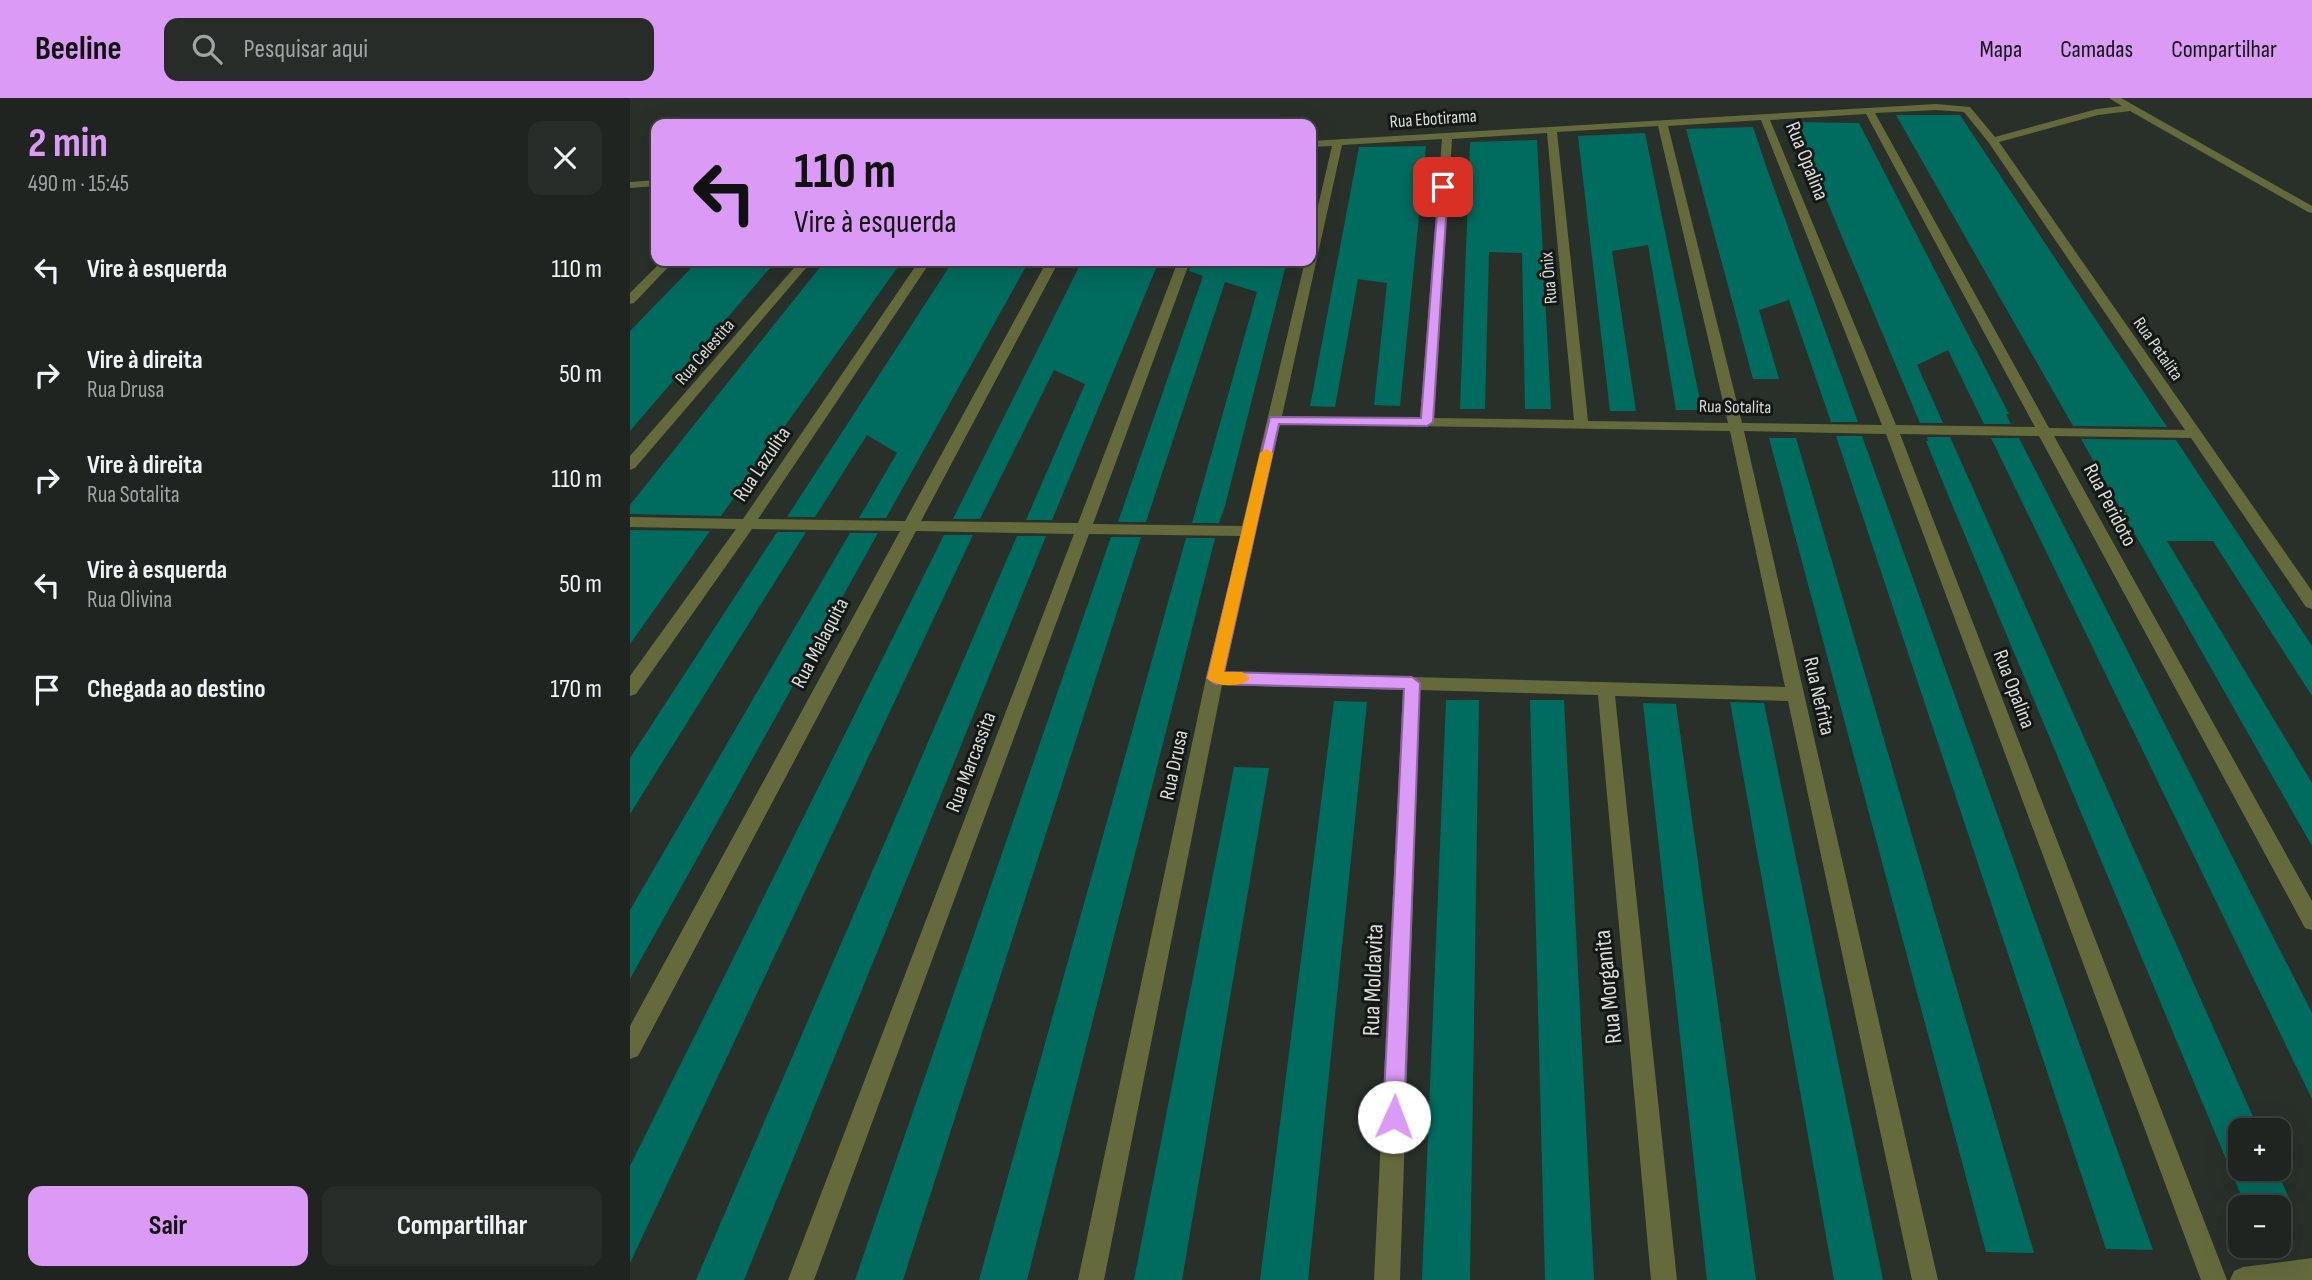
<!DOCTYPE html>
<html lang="pt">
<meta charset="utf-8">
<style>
body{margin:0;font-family:"Sofia Sans Condensed",sans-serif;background:#272c29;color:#f1f3f6;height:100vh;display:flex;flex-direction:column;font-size:26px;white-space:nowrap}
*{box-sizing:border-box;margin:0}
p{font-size:23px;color:#a1a4a5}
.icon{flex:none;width:38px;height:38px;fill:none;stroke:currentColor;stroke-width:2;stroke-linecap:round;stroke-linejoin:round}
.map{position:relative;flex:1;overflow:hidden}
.sheet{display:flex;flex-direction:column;background:#1f2420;width:630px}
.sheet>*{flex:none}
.hud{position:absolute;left:21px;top:21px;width:665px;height:147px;border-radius:14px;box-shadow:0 7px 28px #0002,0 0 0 2px #3c413e;background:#da9af6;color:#111;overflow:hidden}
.buttons{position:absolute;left:1598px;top:1020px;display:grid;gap:14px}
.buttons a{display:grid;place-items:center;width:63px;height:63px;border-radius:14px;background:#1f2420;box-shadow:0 7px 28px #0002,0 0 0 2px #3c413e;font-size:35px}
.pin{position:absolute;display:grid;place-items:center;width:60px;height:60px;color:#fff;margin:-30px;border-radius:14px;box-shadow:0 4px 10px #0006}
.me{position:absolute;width:77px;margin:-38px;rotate:2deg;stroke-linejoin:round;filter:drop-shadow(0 0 5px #0008)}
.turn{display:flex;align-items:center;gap:24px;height:147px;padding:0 28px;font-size:32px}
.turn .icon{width:91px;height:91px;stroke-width:2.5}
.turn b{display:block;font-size:49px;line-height:60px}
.round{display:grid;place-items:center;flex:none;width:74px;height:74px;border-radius:14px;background:#272c29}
.overview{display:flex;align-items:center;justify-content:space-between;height:119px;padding:0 28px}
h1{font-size:42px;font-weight:700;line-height:52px;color:#da9af6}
.action{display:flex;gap:14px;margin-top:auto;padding:14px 28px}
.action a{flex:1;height:80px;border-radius:14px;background:#da9af6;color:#111;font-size:28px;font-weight:700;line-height:80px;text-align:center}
.action a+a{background:#272c29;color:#f1f3f6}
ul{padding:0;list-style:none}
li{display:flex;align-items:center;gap:21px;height:105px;padding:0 28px}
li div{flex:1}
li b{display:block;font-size:26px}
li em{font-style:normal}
header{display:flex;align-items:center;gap:42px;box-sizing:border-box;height:98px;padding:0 35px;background:#da9af6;color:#111}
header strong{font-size:33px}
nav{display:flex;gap:38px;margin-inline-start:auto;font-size:24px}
.search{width:490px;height:63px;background:#272c29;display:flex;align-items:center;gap:18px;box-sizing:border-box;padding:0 24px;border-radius:14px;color:#a1a4a5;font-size:26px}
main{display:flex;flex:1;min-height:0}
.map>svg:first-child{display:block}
.building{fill:#006b5f}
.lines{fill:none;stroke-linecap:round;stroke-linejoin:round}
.minor{fill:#656a3d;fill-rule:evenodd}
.route{fill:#da9af6;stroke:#8e64a0;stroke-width:2}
.slow{fill:#f59e0b}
.labels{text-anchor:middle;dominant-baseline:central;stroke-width:6;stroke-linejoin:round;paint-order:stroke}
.far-street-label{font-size:18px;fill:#d9deda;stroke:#141714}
.street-label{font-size:21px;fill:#d9deda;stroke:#141714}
.near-street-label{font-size:24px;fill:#d9deda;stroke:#141714}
</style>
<header>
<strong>Beeline</strong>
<div class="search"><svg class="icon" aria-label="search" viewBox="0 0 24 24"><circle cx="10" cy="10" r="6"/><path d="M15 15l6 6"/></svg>Pesquisar aqui</div>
<nav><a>Mapa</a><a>Camadas</a><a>Compartilhar</a></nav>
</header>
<main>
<section class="sheet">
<div class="overview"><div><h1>2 min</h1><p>490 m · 15:45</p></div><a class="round"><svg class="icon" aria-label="close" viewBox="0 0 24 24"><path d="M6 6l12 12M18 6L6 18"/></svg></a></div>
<ul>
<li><svg class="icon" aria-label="left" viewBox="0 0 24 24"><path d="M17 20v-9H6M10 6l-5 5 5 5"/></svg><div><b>Vire à esquerda</b></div><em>110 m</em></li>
<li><svg class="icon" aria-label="right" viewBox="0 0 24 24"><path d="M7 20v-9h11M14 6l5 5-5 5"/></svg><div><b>Vire à direita</b><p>Rua Drusa</p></div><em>50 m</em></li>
<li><svg class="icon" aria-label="right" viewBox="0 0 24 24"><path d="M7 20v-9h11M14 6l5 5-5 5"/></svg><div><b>Vire à direita</b><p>Rua Sotalita</p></div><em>110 m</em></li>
<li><svg class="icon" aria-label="left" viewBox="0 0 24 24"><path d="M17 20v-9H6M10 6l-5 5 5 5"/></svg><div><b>Vire à esquerda</b><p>Rua Olivina</p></div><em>50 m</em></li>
<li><svg class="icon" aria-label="arrive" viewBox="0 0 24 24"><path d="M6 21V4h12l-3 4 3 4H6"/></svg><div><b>Chegada ao destino</b></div><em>170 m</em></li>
</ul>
<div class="action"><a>Sair</a><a>Compartilhar</a></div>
</section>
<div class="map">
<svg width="1682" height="1182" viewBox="0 0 1682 1182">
<rect width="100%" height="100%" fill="#29302a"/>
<g class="building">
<path d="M 1266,17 L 1330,17 L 1537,329 L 1443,328 Z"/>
<path d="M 1164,24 L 1229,25 L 1379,316 L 1376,316 L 1381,326 L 1354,326 L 1318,252 L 1287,267 L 1313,325 L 1290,325 Z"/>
<path d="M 1123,29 L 1136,68 L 1228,324 L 1201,324 L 1159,202 L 1129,212 L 1149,281 L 1123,281 L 1056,31 Z"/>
<path d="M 1015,35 L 1041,163 L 1072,312 L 1046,312 L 1018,147 L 982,153 L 1006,313 L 980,313 L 948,38 Z"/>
<path d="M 907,42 L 921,311 L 895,311 L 892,155 L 859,154 L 855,311 L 830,311 L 840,44 Z"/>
<path d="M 796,48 L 770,308 L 744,307 L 757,185 L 728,181 L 705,309 L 680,308 L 729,49 Z"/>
<path d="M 68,163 L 146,163 L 0,333 L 0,233 Z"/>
<path d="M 195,163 L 272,163 L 91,418 L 0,416 L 0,407 Z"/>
<path d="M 323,163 L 399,163 L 256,420 L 229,420 L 267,355 L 237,337 L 185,419 L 157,419 Z"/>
<path d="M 452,163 L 529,163 L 422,422 L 396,422 L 455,286 L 424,272 L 350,421 L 323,421 Z"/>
<path d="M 562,163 L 657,163 L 595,408 L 589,425 L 562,425 L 627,194 L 595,184 L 516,424 L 488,424 L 573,178 L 559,173 Z"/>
<path d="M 1206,338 L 1232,338 L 1523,1152 L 1476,1151 Z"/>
<path d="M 1297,339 L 1320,339 L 1629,1032 L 1610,1032 L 1610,1071 L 1646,1071 L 1661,1104 L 1614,1104 L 1316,392 L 1296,343 L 1298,343 Z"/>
<path d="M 1139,340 L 1166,340 L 1404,1155 L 1356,1154 Z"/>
<path d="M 1361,340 L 1389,340 L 1682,915 L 1682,1001 Z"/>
<path d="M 1451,341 L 1546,342 L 1682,548 L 1682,598 L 1583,443 L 1537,443 L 1682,685 L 1682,748 Z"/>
<path d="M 0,432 L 80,433 L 0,546 Z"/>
<path d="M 147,434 L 176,434 L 0,716 L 0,660 Z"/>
<path d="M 220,435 L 248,435 L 0,881 L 0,812 Z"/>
<path d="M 314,437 L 343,437 L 0,1165 L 0,1068 Z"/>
<path d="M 387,438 L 416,438 L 114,1182 L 66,1182 Z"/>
<path d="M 481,439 L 511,439 L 273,1182 L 225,1182 Z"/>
<path d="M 556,440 L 585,440 L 397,1182 L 349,1182 Z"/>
<path d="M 816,602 L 849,602 L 840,1182 L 792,1182 Z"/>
<path d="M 900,602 L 934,602 L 964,1182 L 915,1182 Z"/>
<path d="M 704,603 L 737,604 L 678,1182 L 630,1182 Z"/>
<path d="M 1100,604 L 1134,605 L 1253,1182 L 1204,1182 Z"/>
<path d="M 1013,605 L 1046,606 L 1126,1182 L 1077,1182 Z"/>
<path d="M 604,669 L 639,670 L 552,1182 L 504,1182 Z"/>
</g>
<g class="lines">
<g class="minor">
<path d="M 1479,0 L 1491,0 L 1682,108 L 1682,115 L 1678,114 L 1500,13 L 1468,17 L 1369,44 L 1682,493 L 1682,511 L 1676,509 L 1561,340 L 1424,338 L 1682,803 L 1682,832 L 1675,830 L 1409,338 L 1270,336 L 1597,1182 L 1571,1182 L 1256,336 L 1114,333 L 1308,1182 L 1282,1182 L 1158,603 L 985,598 L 1047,1182 L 1021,1182 L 968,597 L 790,592 L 770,1182 L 744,1182 L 773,592 L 592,587 L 474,1182 L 448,1182 L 576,580 L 610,438 L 459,436 L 184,1182 L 158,1182 L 444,436 L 286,433 L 8,958 L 0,961 L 0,928 L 270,433 L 122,431 L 6,596 L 0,598 L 0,578 L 106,431 L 0,429 L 0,419 L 113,421 L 289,163 L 301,163 L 128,421 L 275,423 L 417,163 L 429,163 L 291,423 L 448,425 L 548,163 L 560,163 L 463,426 L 612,428 L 675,163 L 681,163 L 681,138 L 702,48 L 681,49 L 681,43 L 1306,6 L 1340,9 L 1365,39 L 1467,11 L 1492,8 ZM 1306,12 L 1334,14 L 1359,45 L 1555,332 L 1419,330 L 1245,15 ZM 1236,16 L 1405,329 L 1266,327 L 1140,22 ZM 1131,22 L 1252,327 L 1112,325 L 1038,28 ZM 1028,28 L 1098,325 L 958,323 L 927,34 ZM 917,35 L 944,322 L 804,320 L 822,41 ZM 812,41 L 790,320 L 652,318 L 712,47 ZM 650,326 L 1100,333 L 1155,589 L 595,574 Z"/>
<path d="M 26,82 L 26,88 L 0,90 L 0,84 Z"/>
<path d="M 32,163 L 44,163 L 4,205 L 0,206 L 0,195 Z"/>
<path d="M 170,163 L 182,163 L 5,370 L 0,372 L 0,358 Z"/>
<path d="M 1682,1160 L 1682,1182 L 1600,1182 L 1604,1173 L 1613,1169 Z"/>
</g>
</g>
<path class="route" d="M 813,87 L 818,89 L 803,324 L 797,328 L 649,326 L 594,574 L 782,579 L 790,585 L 774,1019 L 771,1027 L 764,1030 L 756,1027 L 753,1019 L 774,591 L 585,586 L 577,580 L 640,319 L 791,320 L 809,89 Z"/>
<path class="slow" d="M 636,351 L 643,355 L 594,574 L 612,574 L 620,580 C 613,590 584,589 577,580 L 630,355 Z"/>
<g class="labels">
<g class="far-street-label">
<text transform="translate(803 21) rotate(-4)">Rua Ebotirama</text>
<text transform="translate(919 180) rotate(-95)">Rua Ônix</text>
<text transform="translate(1528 251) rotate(55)">Rua Petalita</text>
<text transform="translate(75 254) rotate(-49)">Rua Celestita</text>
<text transform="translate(1105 309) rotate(1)">Rua Sotalita</text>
</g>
<g class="street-label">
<text transform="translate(1177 63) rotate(68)">Rua Opalina</text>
<text transform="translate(132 366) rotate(-56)">Rua Lazulita</text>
<text transform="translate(1480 407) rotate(62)">Rua Peridoto</text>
<text transform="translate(190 545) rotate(-62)">Rua Malaquita</text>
<text transform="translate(1384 591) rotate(69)">Rua Opalina</text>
<text transform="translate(1189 598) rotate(77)">Rua Nefrita</text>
<text transform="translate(341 664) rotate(-69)">Rua Marcassita</text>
<text transform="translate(544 667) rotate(-78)">Rua Drusa</text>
</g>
<g class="near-street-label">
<text transform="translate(743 882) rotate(-88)">Rua Moldavita</text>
<text transform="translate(978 889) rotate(-96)">Rua Morganita</text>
</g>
</g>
</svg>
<div class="buttons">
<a>+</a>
<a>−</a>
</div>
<div class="pin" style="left:813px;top:89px;background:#d93025"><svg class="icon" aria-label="arrive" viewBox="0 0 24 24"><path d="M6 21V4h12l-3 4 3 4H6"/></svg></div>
<svg class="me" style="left:764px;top:1019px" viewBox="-20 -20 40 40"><circle r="19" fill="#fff"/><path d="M0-13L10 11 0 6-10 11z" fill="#da9af6"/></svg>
<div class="hud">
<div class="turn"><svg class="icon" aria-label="left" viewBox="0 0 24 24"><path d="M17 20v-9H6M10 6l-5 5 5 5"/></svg><div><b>110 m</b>Vire à esquerda</div></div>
</div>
</div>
</main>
